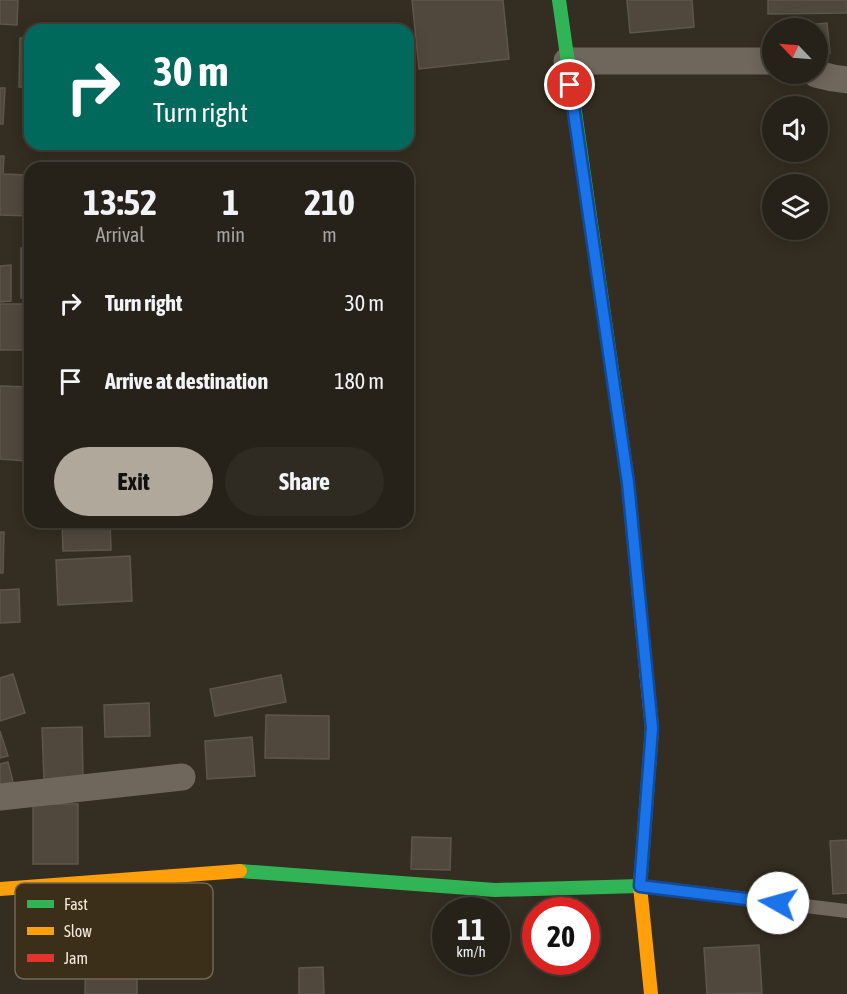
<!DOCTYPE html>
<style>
body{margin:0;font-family:"Asap Condensed",sans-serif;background:#2f2a22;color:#f1f3f6;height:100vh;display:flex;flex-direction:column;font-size:22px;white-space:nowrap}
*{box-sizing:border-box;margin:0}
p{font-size:20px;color:#a4a4a2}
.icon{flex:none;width:33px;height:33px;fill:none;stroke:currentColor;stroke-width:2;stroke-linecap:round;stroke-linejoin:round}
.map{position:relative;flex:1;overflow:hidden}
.details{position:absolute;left:24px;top:162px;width:390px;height:366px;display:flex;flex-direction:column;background:#272219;border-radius:18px;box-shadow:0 3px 15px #0003,0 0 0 2px #433f38}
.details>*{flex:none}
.top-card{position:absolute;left:24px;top:24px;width:390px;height:126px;border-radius:18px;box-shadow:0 3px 15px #0003,0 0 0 2px #433f38;background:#00695c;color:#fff;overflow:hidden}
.needle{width:39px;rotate:295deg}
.buttons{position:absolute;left:762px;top:18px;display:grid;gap:12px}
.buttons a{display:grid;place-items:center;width:66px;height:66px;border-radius:50%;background:#272219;box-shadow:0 3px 15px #0003,0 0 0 2px #433f38;font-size:30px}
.speed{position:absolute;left:432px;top:897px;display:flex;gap:12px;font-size:30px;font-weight:700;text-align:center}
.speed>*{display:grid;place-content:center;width:78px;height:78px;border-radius:50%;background:#272219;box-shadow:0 3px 15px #0003,0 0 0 2px #433f38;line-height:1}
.speed small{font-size:15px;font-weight:400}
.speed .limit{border:9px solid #d22;background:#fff;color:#111}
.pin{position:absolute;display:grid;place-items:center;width:51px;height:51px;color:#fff;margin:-26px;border:3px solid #fff;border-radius:50%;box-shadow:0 2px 6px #0007}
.me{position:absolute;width:66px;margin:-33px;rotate:277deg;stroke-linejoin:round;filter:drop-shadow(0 0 4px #0008)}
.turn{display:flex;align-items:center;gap:21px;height:126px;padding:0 30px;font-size:27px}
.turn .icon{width:78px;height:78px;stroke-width:2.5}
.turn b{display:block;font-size:42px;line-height:51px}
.eta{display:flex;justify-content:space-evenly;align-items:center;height:102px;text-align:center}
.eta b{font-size:36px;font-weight:700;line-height:42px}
.action{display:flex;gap:12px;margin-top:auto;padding:12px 30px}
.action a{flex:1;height:69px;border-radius:36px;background:#b0a89b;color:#111;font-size:24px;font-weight:700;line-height:69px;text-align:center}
.action a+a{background:#2f2a22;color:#f1f3f6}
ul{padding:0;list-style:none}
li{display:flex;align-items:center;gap:18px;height:78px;padding:0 30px}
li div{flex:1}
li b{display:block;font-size:22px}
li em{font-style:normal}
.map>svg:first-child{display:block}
.building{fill:#50483d;stroke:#5d564c;stroke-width:1.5}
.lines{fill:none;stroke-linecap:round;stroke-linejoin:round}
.lane{stroke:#6f675c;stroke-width:14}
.street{stroke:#6f675c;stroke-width:27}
.fast{stroke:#30b455;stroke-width:14}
.slow{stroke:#ff9f0a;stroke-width:14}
.jam{stroke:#e5322d;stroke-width:14}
.route-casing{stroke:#114b97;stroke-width:15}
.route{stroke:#1a73e8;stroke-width:10}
.key{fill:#3c2f19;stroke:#736754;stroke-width:1.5}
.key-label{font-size:16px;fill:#f3ebdd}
</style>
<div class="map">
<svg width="847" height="994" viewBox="0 0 847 994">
<rect width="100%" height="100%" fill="#342d21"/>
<g class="building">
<path d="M 0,0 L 18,0 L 17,25 L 0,24 Z"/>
<path d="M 412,0 L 503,0 L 509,59 L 419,69 Z"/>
<path d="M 627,0 L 692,0 L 694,27 L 630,33 Z"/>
<path d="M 768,0 L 847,0 L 847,13 L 768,14 Z"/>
<path d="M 827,23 L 830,53 L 818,54 L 818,28 L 785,28 L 785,27 Z"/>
<path d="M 20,38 L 30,38 L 30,87 L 19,87 Z"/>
<path d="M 0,88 L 5,88 L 3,124 L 0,124 Z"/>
<path d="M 0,156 L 4,156 L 3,174 L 30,175 L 30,216 L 0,215 Z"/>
<rect x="21" y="248" width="9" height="50"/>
<path d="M 11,265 L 11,301 L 0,302 L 0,266 Z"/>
<rect x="0" y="304" width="25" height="46"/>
<path d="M 0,386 L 30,387 L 26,461 L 0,459 Z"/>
<path d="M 62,522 L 110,522 L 111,550 L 63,551 Z"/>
<path d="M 0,532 L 4,532 L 3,573 L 0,573 Z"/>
<path d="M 130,556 L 132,601 L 58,605 L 56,560 Z"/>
<path d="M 19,589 L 20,622 L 0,623 L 0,590 Z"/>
<path d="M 13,674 L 25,713 L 0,721 L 0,678 Z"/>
<path d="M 281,675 L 286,702 L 215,716 L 210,689 Z"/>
<path d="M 149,703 L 150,736 L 105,737 L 104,705 Z"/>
<path d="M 266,715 L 329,716 L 329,759 L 265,758 Z"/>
<path d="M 82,727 L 83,779 L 44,780 L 42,728 Z"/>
<path d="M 0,731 L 8,756 L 0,758 Z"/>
<path d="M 252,737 L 255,776 L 207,779 L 205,741 Z"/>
<path d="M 8,762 L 13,782 L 0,786 L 0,764 Z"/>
<rect x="33" y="804" width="45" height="60"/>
<path d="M 412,837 L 451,838 L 450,870 L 411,869 Z"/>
<path d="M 847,840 L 847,893 L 833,894 L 830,841 Z"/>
<path d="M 759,945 L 762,993 L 707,994 L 704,948 Z"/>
<path d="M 86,948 L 137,948 L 137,994 L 85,994 Z"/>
<path d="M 323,967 L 324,994 L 299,994 L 299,968 Z"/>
</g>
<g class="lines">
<path class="lane" d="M 640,886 L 847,911"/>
<g class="street">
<path d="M 567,61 L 772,61"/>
<path d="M 816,74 L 833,78 L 847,80"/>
<path d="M 0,797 L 182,777"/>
</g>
<g class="fast">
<path d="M 559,0 L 618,412"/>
<path d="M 240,871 L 495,890 L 640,886"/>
</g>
<g class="slow">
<path d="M 646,670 L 652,728 L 640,886 L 651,994"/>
<path d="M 0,889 L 240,871"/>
</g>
<path class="jam" d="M 618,412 L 628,483 L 646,670"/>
</g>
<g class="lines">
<g class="route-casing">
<path id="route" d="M 570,85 L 628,483 L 652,728 L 640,886 L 778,903"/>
</g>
<use href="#route" class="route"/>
</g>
<rect x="15" y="883" width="198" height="96" rx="9" class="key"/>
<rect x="27" y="900" width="27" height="8" fill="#30b455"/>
<rect x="27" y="927" width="27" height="8" fill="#ff9f0a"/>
<rect x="27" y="954" width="27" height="8" fill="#e5322d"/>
<g class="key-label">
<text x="64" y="910">Fast</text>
<text x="64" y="937">Slow</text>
<text x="64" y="964">Jam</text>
</g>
</svg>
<div class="buttons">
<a><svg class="needle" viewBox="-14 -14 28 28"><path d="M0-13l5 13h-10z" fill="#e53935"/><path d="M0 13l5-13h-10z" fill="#a4a4a2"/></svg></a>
<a><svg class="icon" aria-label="sound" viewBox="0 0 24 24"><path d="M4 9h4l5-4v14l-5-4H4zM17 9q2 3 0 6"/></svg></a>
<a><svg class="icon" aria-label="layers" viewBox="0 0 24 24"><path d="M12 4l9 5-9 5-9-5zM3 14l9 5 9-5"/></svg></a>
</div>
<div class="speed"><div>11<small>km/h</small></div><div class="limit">20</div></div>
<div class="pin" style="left:570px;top:85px;background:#d93025"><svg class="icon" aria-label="arrive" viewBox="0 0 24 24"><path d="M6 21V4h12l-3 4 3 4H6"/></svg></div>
<svg class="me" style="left:778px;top:903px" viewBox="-20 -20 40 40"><circle r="19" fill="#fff"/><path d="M0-13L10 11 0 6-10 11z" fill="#1a73e8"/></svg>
<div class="top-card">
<div class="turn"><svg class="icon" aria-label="right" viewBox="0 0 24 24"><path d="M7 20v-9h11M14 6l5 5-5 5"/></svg><div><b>30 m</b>Turn right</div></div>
</div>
<section class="details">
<div class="eta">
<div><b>13:52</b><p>Arrival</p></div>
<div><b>1</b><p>min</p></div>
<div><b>210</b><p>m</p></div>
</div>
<ul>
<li><svg class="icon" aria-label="right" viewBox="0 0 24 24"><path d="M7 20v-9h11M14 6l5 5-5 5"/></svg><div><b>Turn right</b></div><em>30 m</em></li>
<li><svg class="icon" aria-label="arrive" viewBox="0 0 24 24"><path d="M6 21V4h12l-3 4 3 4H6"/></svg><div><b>Arrive at destination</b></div><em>180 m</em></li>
</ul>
<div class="action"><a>Exit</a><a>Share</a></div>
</section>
</div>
